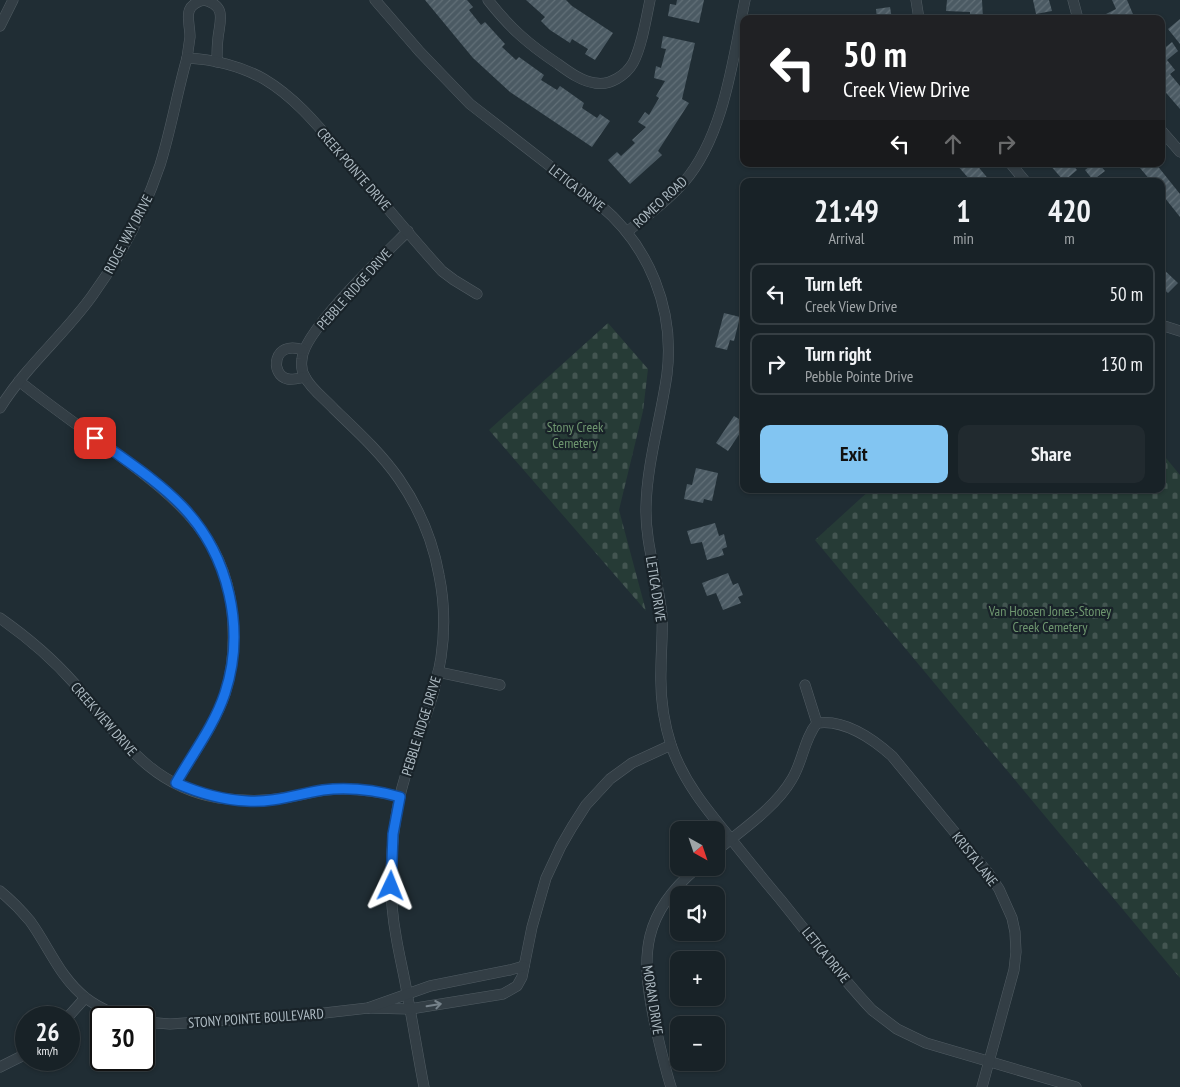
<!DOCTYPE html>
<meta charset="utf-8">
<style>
body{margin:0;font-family:"PT Sans Narrow",sans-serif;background:#212a2f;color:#f1f3f6;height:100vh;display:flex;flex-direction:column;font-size:19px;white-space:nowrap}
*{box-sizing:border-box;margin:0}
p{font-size:16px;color:#9fa4a7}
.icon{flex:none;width:28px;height:28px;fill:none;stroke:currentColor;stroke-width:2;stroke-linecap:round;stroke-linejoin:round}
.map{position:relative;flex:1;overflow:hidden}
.sheet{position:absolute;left:740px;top:178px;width:425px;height:315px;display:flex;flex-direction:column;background:#182227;border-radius:10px;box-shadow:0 1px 4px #0004,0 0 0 1px #363f44}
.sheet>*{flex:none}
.hud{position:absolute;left:740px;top:15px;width:425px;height:152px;border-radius:10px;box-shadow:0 1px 4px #0004,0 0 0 1px #363f44;background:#202124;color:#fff;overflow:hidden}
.needle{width:32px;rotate:140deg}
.tools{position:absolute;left:670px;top:821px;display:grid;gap:10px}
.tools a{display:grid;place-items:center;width:55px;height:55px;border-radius:10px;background:#182227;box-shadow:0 1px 4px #0004,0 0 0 1px #363f44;font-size:25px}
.speed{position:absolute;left:15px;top:1006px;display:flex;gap:10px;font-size:25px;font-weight:700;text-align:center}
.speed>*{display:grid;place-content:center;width:65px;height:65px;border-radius:50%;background:#182227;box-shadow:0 1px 4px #0004,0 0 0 1px #363f44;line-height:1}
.speed small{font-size:12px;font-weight:400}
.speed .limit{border:2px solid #111;border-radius:8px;background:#fff;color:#111}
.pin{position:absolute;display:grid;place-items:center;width:42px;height:42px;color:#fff;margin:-21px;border-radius:10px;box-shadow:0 2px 8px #0006}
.me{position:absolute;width:55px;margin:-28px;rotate:2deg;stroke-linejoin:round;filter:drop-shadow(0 0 4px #0008)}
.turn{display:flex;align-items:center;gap:18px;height:105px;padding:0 20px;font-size:22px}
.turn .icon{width:65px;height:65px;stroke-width:2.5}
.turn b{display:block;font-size:35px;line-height:42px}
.lanes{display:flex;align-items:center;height:48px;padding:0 20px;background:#0003;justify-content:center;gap:25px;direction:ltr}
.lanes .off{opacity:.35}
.eta{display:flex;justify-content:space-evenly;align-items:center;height:85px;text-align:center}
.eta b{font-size:30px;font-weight:800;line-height:35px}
.cta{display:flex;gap:10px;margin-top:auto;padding:10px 20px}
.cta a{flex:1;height:58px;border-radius:10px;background:#82c5f2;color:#111;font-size:20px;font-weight:800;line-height:58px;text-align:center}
.cta a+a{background:#212a2f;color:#f1f3f6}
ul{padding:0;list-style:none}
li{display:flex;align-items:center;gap:15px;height:62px;margin:0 10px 8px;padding:0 10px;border:2px solid #363f44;border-radius:10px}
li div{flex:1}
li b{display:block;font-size:19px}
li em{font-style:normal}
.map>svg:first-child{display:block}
.cemetery{fill:url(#cemetery-stones)}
.building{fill:url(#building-hatch)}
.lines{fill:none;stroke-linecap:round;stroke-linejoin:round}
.minor-casing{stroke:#515c63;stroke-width:11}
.minor{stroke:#333e45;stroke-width:10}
.oneway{stroke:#76828a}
.route-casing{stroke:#114b97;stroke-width:12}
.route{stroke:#1a73e8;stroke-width:9}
.labels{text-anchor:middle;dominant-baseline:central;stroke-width:4.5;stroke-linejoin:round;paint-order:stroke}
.street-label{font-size:14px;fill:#adbac2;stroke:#192329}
.park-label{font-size:14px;fill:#6e966f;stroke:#192329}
</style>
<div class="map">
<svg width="1180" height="1087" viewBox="0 0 1180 1087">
<defs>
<pattern id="cemetery-stones" width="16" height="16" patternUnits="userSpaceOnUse" patternTransform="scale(1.25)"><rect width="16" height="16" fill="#263b36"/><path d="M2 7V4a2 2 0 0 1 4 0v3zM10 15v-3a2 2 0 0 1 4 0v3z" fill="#435551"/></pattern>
<pattern id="building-hatch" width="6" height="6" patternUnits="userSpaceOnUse" patternTransform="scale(1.25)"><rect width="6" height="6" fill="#4b5a63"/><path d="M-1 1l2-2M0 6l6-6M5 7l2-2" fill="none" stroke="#627078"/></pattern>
</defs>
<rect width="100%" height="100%" fill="#202d34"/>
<g class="cemetery">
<path d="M 608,323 L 648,369 L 643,411 L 619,510 L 646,611 L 489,430 Z"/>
<path d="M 1161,452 L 1180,475 L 1180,978 L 815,540 L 871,489 L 1161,489 Z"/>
</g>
<g class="building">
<path d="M 425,0 L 467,0 L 473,7 L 469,10 L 481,25 L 485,22 L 505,44 L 502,47 L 516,60 L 519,57 L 544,75 L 541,80 L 557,90 L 560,86 L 570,93 L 584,103 L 582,108 L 597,118 L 600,114 L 610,121 L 592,147 L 510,92 L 473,58 Z"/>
<path d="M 526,0 L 566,0 L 572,6 L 613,33 L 595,60 L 585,54 L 588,49 L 572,39 L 570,43 L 550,30 L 541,21 L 545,17 Z"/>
<path d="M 677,0 L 704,0 L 699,23 L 668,16 L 670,4 L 676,5 Z"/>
<path d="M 947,0 L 982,0 L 983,19 L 970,19 L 970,12 L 946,11 Z"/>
<path d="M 1033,0 L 1049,0 L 1052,11 L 1036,14 Z"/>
<path d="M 1112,0 L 1127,0 L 1135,19 L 1096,19 L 1116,9 Z"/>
<path d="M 890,7 L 892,19 L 877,19 L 876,9 Z"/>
<path d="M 1180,19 L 1180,44 L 1168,29 Z"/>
<path d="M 663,36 L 695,43 L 682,99 L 689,103 L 658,151 L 662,155 L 630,184 L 608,160 L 617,152 L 621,156 L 635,143 L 632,140 L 646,127 L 638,122 L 645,112 L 649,115 L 659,98 L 656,96 L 665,81 L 654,78 L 656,66 L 661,68 L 666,49 L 661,48 Z"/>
<path d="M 1172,42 L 1178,51 L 1167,60 L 1175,70 L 1170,74 L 1180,86 L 1180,109 L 1161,87 L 1161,51 Z"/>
<path d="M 956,164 L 976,164 L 990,181 L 971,181 Z"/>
<path d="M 1049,164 L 1072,164 L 1077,170 L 1064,181 Z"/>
<path d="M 1093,164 L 1099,164 L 1105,171 L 1093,180 L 1085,170 Z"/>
<path d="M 1145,164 L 1156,164 L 1180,194 L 1180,217 L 1161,193 L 1161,181 L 1151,181 L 1140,168 Z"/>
<path d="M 1161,267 L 1178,283 L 1168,293 L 1161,287 Z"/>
<path d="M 724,313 L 740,317 L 734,341 L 730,340 L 727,350 L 715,347 Z"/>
<path d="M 734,416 L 744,422 L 744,427 L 728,451 L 716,443 Z"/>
<path d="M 696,468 L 718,473 L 712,501 L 704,499 L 703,503 L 684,499 L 687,484 L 692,485 Z"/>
<path d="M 715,523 L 719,536 L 724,534 L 727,547 L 722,549 L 724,555 L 707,560 L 702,542 L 691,544 L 687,531 Z"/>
<path d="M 728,573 L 733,585 L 738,583 L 743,595 L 738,597 L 741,603 L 723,610 L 716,593 L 707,596 L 702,583 Z"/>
</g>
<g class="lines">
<g class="minor-casing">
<g id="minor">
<path d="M 375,0 L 420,52 L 470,104 L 600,205 C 649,246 675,309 667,374 C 661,418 647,462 646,507 C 645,544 658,578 662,615 C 663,633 661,651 661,669 C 660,694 663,720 671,745 C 683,781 707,810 731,839 C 747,859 763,879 780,899 C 810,936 839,975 872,1010 L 897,1029 L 926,1043 L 1076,1087"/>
<path d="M 488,0 C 510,28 528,44 558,64 C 569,72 581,81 595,83 C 610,86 626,75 633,63 C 642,46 646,19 650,0"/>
<path d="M 916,0 L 919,19"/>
<path d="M 1073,0 L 1078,19"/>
<path d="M 0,26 L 13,0"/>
<path d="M 187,58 C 188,51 189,44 190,37 C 190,20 181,6 204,0 C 227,6 220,20 218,38 C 217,46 217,54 217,62"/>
<path d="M 1161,130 L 1180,152"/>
<path d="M 1011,164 L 1025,181"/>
<path d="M 408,231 C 386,253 303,331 302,359 C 301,365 302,372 305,377 C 311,389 325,399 334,409 C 357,431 381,453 399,479 C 419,508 433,541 439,575 C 447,614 444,656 433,694 C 421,735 402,774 396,817 C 390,856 389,898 396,936 C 399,955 404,974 407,993 C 413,1024 418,1056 424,1087"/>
<path d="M 627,232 C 646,216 668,201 684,182 C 724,136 733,59 745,0"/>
<path d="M 1161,325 L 1180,331"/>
<path d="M 303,350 C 273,339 269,375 288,379 C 293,380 300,378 305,377"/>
<path d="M 19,381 C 50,406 83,429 116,453 C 179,500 231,540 233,627 C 234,650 232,672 225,694 C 214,726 193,754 176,783"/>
<path d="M 0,408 C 26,366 64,335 92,296 C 121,256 144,212 160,165 C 171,130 177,93 187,58 C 212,59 241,66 264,79 C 296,98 319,127 343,155 C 376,194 408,234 442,271 L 454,280 L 477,294"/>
<path d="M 0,618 C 27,637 52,658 74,683 C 118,733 147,786 219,798 C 241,801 262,802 284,798 C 297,796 311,792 325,790 C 350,788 375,790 400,797"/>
<path d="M 438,672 L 500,685"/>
<path d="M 817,723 C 844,719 873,739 892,756 L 989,874 L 999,889 L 1012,918 L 1015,932 L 1016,952 L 1014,970 L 982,1087"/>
<path d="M 716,851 C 742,830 776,807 792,779 C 803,761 804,739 817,723 L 805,685"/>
<path d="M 0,891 C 11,900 21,910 30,921 C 49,947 60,978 86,998 C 97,1007 110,1012 123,1018"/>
<path d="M 368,1008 L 410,1009 L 503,994 L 517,986 L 522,977 L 532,927 L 546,878 L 561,846 L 572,827 L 586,805 L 610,779 L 632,763 L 671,745"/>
<path d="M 67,1018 L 85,998"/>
<path d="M 144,1022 L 170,1024 L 307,1015 L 368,1008 L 430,986 L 510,970 L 524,966"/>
<path d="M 0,1067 L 26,1054"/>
<path d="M 671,1087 C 664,1065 659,1042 654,1020 C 640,954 643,913 697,868"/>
</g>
</g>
<use href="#minor" class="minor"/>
</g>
<defs><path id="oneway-shaft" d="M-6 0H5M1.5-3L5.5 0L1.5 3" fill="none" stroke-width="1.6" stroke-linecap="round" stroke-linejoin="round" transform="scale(1.25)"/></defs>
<use class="oneway" href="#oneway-shaft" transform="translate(434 1005) rotate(-9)"/>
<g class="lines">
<g class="route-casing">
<path id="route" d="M 95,438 C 125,460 157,480 182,506 C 229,555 246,629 225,693 C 214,726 193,753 176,783 C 199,793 222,800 247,801 C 273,803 298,794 323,790 C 349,787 375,790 400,797 L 393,834 L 391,886"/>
</g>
<use href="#route" class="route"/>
</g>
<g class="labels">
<g class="street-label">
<text transform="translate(354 169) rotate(49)">CREEK POINTE DRIVE</text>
<text transform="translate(577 188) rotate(38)">LETICA DRIVE</text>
<text transform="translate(660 202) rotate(-43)">ROMEO ROAD</text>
<text transform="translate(128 234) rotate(-62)">RIDGE WAY DRIVE</text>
<text transform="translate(354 289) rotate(-48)">PEBBLE RIDGE DRIVE</text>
<text transform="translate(656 589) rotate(81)">LETICA DRIVE</text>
<text transform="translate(104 719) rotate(49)">CREEK VIEW DRIVE</text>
<text transform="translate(421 726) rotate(-73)">PEBBLE RIDGE DRIVE</text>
<text transform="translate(975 859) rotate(52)">KRISTA LANE</text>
<text transform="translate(826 955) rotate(51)">LETICA DRIVE</text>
<text transform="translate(653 1000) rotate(81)">MORAN DRIVE</text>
<text transform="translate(256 1018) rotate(-4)">STONY POINTE BOULEVARD</text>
</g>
<g class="park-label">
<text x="575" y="427">Stony Creek<tspan x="575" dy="16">Cemetery</tspan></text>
<text x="1050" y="611">Van Hoosen Jones-Stoney<tspan x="1050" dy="16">Creek Cemetery</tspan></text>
</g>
</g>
</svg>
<div class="tools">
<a><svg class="needle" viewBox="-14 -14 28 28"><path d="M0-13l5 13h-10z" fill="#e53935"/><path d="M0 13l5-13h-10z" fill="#9fa4a7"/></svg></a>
<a><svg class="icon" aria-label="sound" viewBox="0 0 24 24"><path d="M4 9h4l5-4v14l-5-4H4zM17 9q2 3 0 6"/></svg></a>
<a>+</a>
<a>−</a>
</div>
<div class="speed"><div>26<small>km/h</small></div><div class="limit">30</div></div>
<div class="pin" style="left:95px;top:438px;background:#d93025"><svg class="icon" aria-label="arrive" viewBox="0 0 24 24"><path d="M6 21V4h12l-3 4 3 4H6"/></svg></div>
<svg class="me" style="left:391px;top:886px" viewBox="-20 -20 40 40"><path d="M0-17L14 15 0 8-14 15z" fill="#1a73e8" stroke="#fff" stroke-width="4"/></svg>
<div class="hud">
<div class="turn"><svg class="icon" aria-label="left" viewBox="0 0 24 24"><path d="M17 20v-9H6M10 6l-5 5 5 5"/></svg><div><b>50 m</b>Creek View Drive</div></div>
<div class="lanes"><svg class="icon" aria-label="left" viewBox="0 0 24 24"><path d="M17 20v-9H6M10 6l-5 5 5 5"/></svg><svg class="icon off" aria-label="ahead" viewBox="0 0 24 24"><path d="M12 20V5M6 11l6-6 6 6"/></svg><svg class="icon off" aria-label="right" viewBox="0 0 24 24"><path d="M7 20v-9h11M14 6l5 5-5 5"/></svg></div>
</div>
<section class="sheet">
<div class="eta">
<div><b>21:49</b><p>Arrival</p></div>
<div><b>1</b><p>min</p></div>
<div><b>420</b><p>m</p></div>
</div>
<ul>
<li><svg class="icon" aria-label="left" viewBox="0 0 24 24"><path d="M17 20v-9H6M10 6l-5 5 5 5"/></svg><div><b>Turn left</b><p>Creek View Drive</p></div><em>50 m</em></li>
<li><svg class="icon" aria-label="right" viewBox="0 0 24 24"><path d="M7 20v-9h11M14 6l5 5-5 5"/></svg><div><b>Turn right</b><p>Pebble Pointe Drive</p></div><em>130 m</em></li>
</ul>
<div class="cta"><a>Exit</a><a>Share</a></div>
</section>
</div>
